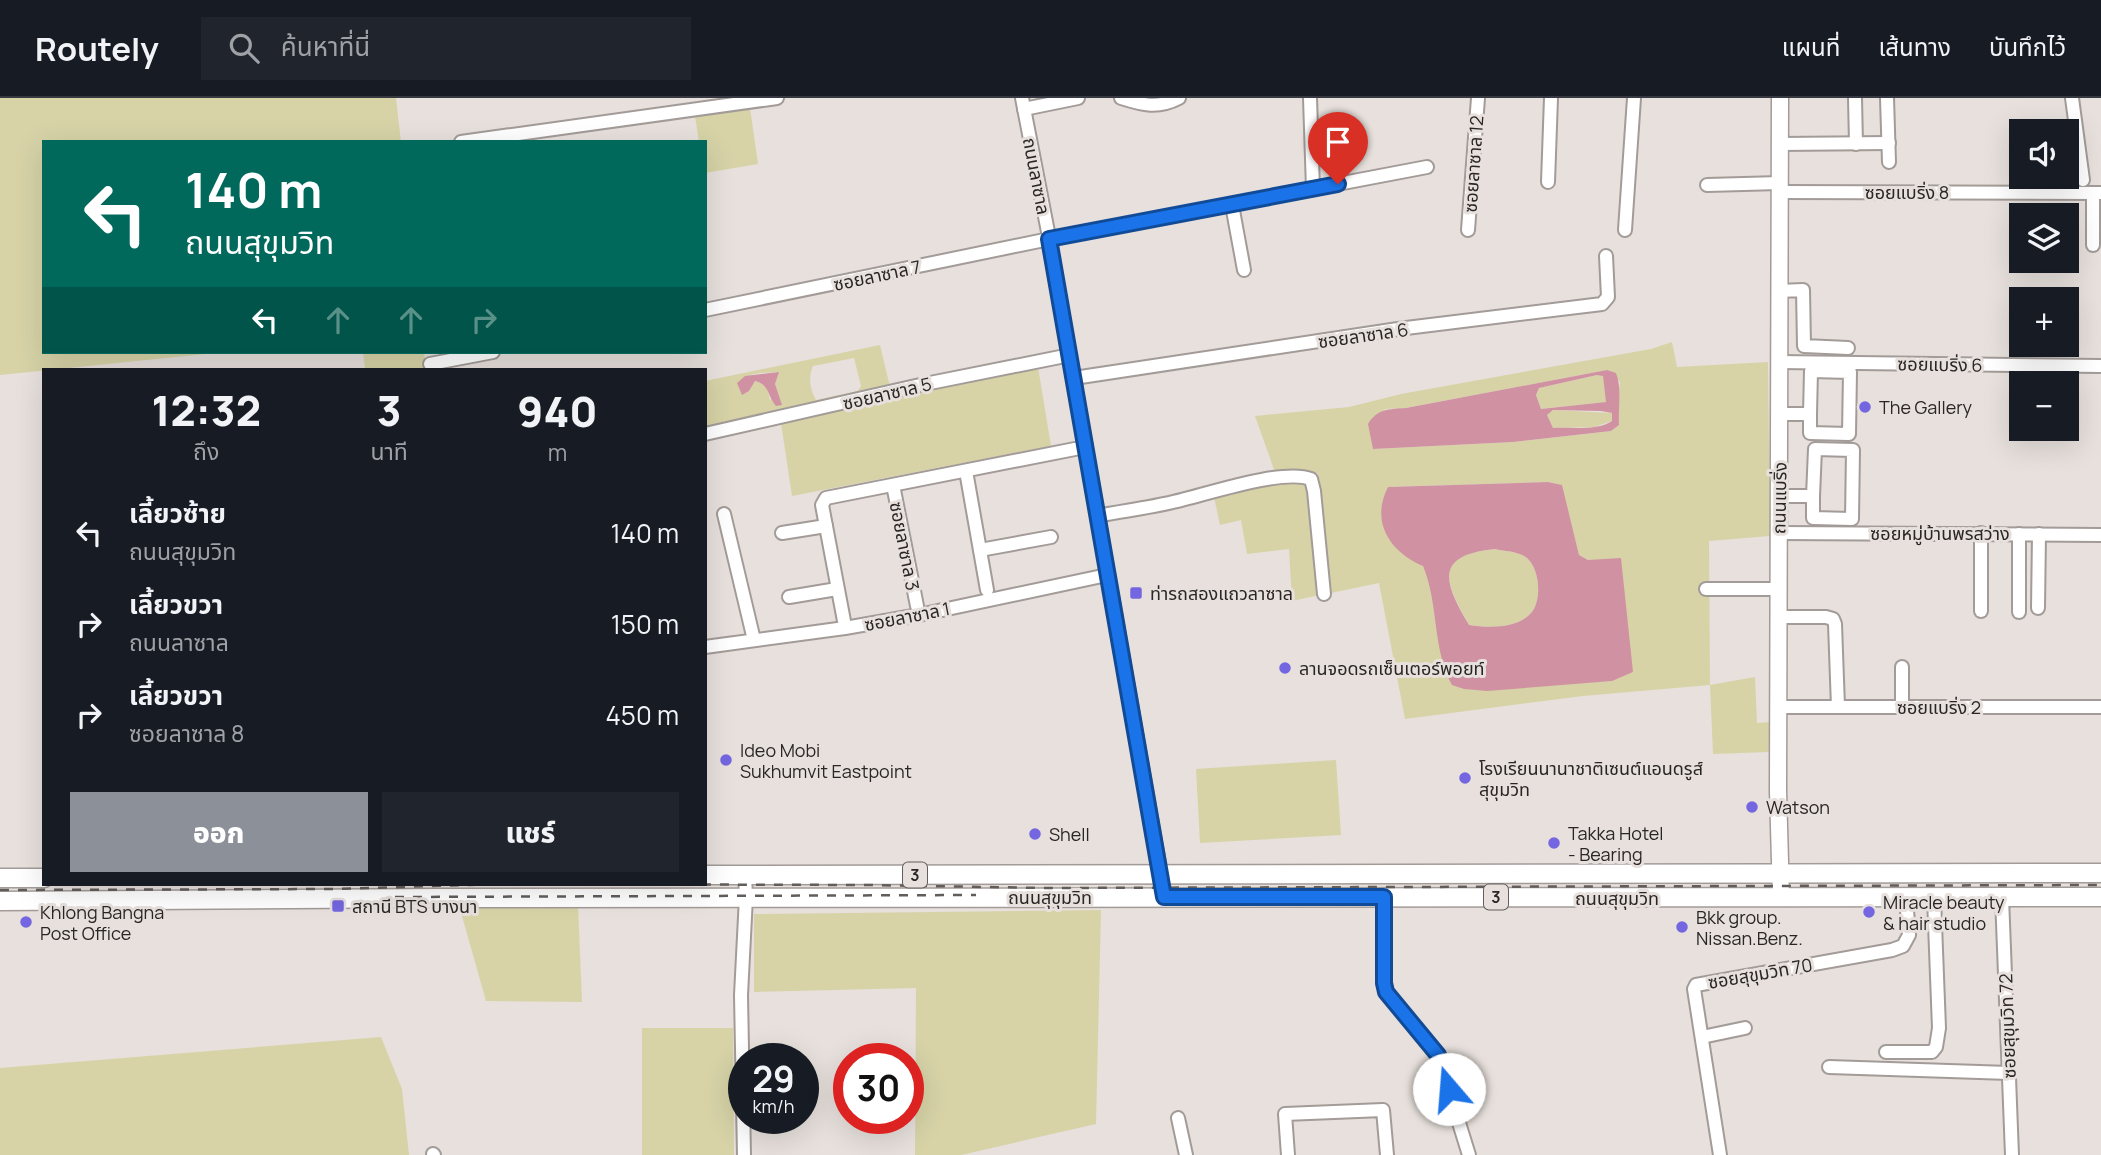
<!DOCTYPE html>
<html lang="th">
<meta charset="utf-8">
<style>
body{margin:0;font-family:Manrope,"Noto Sans Thai",sans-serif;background:#20242c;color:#f1f3f6;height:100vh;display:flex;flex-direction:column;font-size:26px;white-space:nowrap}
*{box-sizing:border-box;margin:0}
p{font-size:23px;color:#9ea1a6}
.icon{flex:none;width:38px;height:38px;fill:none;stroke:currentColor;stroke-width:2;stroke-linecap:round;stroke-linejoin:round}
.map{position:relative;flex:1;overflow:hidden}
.details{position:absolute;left:42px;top:270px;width:665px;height:518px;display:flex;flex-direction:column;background:#171b24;border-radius:0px;box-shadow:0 7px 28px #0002}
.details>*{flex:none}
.guide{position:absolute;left:42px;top:42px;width:665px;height:214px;border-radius:0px;box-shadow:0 7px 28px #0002;background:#00695c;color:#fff;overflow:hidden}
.controls{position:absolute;left:2009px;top:21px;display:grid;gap:14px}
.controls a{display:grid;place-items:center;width:70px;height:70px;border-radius:0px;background:#171b24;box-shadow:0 7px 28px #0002;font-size:35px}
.speed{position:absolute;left:728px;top:945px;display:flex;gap:14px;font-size:35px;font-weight:700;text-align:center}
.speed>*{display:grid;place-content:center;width:91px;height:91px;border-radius:50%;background:#171b24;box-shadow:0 7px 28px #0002;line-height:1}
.speed small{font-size:18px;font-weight:400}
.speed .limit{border:10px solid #d22;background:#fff;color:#111}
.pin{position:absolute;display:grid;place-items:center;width:60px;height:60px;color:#fff;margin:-72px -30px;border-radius:50% 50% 50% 0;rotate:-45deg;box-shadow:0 0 7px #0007}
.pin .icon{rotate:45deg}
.me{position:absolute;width:77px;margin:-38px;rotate:342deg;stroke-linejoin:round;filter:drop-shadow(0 0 5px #0008)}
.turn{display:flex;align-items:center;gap:24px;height:147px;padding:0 28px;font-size:32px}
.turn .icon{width:91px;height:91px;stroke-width:2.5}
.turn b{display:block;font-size:49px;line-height:60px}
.lanes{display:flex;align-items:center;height:66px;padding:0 28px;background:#0003;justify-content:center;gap:35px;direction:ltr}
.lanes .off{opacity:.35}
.eta{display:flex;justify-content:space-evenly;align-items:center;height:119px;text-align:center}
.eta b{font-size:42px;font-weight:800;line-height:49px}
.button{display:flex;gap:14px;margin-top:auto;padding:14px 28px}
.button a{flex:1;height:80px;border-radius:0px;background:#8c9099;color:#fff;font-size:28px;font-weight:800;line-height:80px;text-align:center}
.button a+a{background:#20242c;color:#f1f3f6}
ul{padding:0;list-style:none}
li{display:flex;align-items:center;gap:21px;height:91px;padding:0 28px}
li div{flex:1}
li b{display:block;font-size:26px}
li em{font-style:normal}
header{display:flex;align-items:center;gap:42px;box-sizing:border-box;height:98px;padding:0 35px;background:#171b24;border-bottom:2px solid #363941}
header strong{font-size:33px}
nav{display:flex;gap:38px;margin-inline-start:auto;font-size:24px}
.search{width:490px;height:63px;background:#20242c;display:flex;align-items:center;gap:18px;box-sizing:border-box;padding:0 24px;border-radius:0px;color:#9ea1a6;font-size:26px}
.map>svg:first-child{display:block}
.green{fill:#d7d3a7;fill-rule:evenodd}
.water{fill:#d091a3;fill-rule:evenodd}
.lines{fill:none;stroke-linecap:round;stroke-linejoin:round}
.minor-casing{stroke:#a29b98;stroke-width:16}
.major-casing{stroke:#a29b98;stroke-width:19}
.highway-casing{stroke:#a29b98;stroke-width:21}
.minor{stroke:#fff;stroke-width:12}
.major{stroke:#fff;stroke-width:16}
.highway{stroke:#fff;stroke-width:18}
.rail{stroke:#615d5b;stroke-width:2.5;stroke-dasharray:9 9;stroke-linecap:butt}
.route-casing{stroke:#114b97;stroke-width:18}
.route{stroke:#1a73e8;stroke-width:12}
.poi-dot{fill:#7366e0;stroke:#e7e0dc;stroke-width:2.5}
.labels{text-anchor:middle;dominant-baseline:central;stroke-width:6;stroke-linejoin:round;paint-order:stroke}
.shield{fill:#e7e0dc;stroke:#625e5c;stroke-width:2}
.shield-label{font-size:16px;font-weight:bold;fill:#292625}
.street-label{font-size:18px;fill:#292625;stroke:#e7e0dc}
.poi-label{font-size:18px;fill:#292625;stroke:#e7e0dc;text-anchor:start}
</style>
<header>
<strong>Routely</strong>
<div class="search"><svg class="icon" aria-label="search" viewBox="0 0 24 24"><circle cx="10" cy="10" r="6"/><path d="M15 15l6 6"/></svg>ค้นหาที่นี่</div>
<nav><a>แผนที่</a><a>เส้นทาง</a><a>บันทึกไว้</a></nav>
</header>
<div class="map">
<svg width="2101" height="1057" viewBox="0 0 2101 1057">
<rect width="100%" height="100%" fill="#e7e0dc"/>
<g class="green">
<path d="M 0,0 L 396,0 L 401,44 L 44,44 L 44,254 L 225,254 L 0,277 Z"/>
<path d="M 750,10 L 758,66 L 705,75 L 705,44 L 699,44 L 695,18 Z"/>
<path d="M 1672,244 L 1677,269 L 1768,264 L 1770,438 L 1709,443 L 1710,587 L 1755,579 L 1757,625 L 1771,624 L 1769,654 L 1713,656 L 1710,587 L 1583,598 L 1405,621 L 1379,485 L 1331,495 L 1318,375 L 1276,377 L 1255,318 L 1349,309 L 1401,296 L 1651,251 ZM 1607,272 L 1620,284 L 1617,304 L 1619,327 L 1611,333 L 1513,344 L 1373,351 L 1385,311 L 1406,310 ZM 1548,384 L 1561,387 L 1579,457 L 1588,462 L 1612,583 L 1578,585 L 1444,570 L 1430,484 L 1388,389 Z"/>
<path d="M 880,247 L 890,289 L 705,329 L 705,283 ZM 854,260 L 861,288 L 858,293 L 816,302 C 810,292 808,279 813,268 ZM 778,274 L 775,286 L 777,295 L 770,302 C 768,291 766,286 754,283 L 749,293 L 741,283 C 750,274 766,275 778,274 Z"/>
<path d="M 363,254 L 424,254 L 426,271 L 365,271 Z"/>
<path d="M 1038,269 L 1051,348 L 792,398 L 781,325 Z"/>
<path d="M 1597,277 L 1603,277 L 1607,304 L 1541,311 L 1536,297 L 1539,290 Z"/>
<path d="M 1553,312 L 1612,315 L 1612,323 L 1594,329 L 1553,330 L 1547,317 Z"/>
<path d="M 1306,384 L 1310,389 L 1320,497 L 1292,503 L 1289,451 L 1247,456 L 1241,422 L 1220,427 L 1214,399 L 1279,386 Z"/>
<path d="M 1495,451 C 1503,453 1514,453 1522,457 C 1540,464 1543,502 1531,515 C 1517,531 1488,530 1469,527 C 1445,484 1432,457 1495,451 Z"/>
<path d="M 1336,662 L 1341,737 L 1200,745 L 1196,671 Z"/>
<path d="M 458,804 L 578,806 L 582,904 L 486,903 Z"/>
<path d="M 1101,812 L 1096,1026 L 961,1057 L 915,1057 L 916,890 L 754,894 L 754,816 Z"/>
<path d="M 642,930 L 733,930 L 734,1057 L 642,1057 Z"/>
<path d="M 381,939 L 402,991 L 409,1057 L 0,1057 L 0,970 Z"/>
</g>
<g class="water">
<path d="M 1607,272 L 1616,275 C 1622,290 1618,310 1619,327 L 1611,333 L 1513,344 L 1373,351 L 1368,326 C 1377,311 1389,311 1406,310 ZM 1597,277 L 1603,278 L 1606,304 L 1541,311 L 1536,297 L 1539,290 ZM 1553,312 L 1601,313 L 1612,315 L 1612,323 C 1597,333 1571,329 1553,330 L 1547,317 Z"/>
<path d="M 779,274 L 775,286 L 782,307 L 776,308 C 767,298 770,287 755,283 L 749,293 L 742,297 L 737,285 L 745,278 Z"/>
<path d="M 1548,384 L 1562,387 L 1579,457 L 1588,462 L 1621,460 L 1633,574 L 1612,583 L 1487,593 L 1464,591 L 1452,587 C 1432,551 1439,506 1423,468 C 1390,454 1370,424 1388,389 ZM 1495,451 C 1503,453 1514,453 1522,457 C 1540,464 1543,502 1531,515 C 1517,531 1488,530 1469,527 C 1444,485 1433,457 1495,451 Z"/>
</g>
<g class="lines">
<g class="minor-casing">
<g id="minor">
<path d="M 1022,0 L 1048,134 L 1161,777"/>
<path d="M 1121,0 C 1143,7 1158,11 1179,0"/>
<path d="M 1310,0 L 1313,91"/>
<path d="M 1855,0 L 1856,46"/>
<path d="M 1887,0 L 1889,64"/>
<path d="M 2072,0 L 2083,82"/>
<path d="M 1024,11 L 1078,0"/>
<path d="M 461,44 L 777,0"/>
<path d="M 1780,46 L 1889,45"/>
<path d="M 1548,84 L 1551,0"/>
<path d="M 1707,87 L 1780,85"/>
<path d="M 1780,94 L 2101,95"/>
<path d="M 2093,95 L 2093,147"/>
<path d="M 1232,107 L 1244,172"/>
<path d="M 1468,132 L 1478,0"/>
<path d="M 1625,132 L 1634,0"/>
<path d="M 1779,193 L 1803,192 L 1804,248 L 1848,250"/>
<path d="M 705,212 L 1049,141 L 1427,69"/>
<path d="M 1779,264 L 2101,268"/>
<path d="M 430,266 L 493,254"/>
<path d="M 1074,280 L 1398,231 L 1602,206 L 1608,199 L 1606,158"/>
<path d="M 1780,316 L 1810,316 L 1811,273 L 1850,274 L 1849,336 L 1810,335 L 1810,316"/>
<path d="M 705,336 L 920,287 L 1070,257"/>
<path d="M 966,373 L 987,492"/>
<path d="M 893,387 L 917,508"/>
<path d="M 1780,398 L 1813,398 L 1813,420 L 1852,421 L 1853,352 L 1815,351 L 1813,398"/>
<path d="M 724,416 L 754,542"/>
<path d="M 1097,418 C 1122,413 1148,410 1173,404 C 1205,397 1282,370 1311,381 L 1314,393 L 1324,496"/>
<path d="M 782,435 L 826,428"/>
<path d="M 1779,435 L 2101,437"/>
<path d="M 2019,436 L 2019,514"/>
<path d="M 980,452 L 1051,439"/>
<path d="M 1706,491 L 1778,491"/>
<path d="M 789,499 L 837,491"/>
<path d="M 2038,510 L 2039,436"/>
<path d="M 1981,513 L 1981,435"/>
<path d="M 1778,519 L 1826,519 L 1833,521 L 1835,526 L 1838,609"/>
<path d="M 844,523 L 822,407 L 826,400 L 1085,349"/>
<path d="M 705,549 L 845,530 L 919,517 L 1107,477"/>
<path d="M 1778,609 L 2101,609"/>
<path d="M 1902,609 L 1902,569"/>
<path d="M 1384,799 L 1384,885 L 1386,894 L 1438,957 L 1469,1057"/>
<path d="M 2002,799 L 2012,1057"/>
<path d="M 1702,939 L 1745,930"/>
<path d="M 1886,954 L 1932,954 L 1936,949 L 1939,930 L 1934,800"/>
<path d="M 1829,969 L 2009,975"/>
<path d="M 1178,1020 L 1186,1057"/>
<path d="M 433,1056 L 434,1057"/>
<path d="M 744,1057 L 741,897 L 746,799 L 745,777"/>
<path d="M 1288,1057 L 1285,1016 L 1383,1012 L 1387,1057"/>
<path d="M 1720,1057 L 1694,891 L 1696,887 L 1892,852 L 1903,848 L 1909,837 L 1906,800"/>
</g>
</g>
<g class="major-casing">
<path id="major" d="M 1780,0 L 1778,693 L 1781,799"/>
</g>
<g class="highway-casing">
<g id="highway">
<path d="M 705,777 L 2101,775"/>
<path d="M 0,780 L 44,780"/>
<path d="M 0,803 L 438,800 L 2101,799"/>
</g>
</g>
<use href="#minor" class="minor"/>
<use href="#major" class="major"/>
<use href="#highway" class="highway"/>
<g class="rail">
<path d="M 0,792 L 335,791 L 500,786 L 868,787 L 1045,790 L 2101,787"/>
<path d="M 395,799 L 976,797"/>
</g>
</g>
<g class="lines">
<g class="route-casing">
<path id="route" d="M 1338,86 L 1049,141 L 1164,799 L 1384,799 L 1384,885 L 1386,894 L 1438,957 L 1449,991"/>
</g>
<use href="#route" class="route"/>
</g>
<g class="poi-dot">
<circle cx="1865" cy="309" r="7"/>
<rect x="1129" y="488" width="14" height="14" rx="3.5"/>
<circle cx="1285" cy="570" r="7"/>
<circle cx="726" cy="662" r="7"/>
<circle cx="1465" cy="680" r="7"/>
<circle cx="1752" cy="709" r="7"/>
<circle cx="1035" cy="736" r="7"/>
<circle cx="1554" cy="745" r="7"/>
<rect x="331" y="801" width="14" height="14" rx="3.5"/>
<circle cx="1869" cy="814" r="7"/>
<circle cx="26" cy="824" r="7"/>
<circle cx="1682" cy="829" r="7"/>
</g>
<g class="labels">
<g class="shield">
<rect x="903" y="764.5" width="24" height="25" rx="5"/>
<rect x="1484" y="786.5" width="24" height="25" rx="5"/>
</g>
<g class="shield-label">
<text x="915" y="777">3</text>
<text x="1496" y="799">3</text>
</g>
<g class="street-label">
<text transform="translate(1473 66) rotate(-86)">ซอยลาซาล 12</text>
<text transform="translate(1037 78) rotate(79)">ถนนลาซาล</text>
<text x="1907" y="94">ซอยแบริ่ง 8</text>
<text transform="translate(877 177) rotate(-12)">ซอยลาซาล 7</text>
<text transform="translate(1363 237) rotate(-8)">ซอยลาซาล 6</text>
<text transform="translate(1940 266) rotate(1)">ซอยแบริ่ง 6</text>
<text transform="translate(887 295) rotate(-13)">ซอยลาซาล 5</text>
<text transform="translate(1779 400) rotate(-89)">ถนนแบริ่ง</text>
<text x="1940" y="435">ซอยหมู่บ้านพรสว่าง</text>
<text transform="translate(905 448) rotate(79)">ซอยลาซาล 3</text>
<text transform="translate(907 518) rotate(-11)">ซอยลาซาล 1</text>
<text x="1939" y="609">ซอยแบริ่ง 2</text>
<text x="1050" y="799">ถนนสุขุมวิท</text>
<text x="1617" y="800">ถนนสุขุมวิท</text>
<text transform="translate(1760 875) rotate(-10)">ซอยสุขุมวิท 70</text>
<text transform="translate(2007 928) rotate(-92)">ซอยสุขุมวิท 72</text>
</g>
<g class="poi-label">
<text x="1879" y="309">The Gallery</text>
<text x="1150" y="495">ท่ารถสองแถวลาซาล</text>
<text x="1299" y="570">ลานจอดรถเซ็นเตอร์พอยท์</text>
<text x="740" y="652">Ideo Mobi<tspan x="740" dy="21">Sukhumvit Eastpoint</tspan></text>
<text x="1479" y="670">โรงเรียนนานาชาติเซนต์แอนดรูส์<tspan x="1479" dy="21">สุขุมวิท</tspan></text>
<text x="1766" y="709">Watson</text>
<text x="1568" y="735">Takka Hotel<tspan x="1568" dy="21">- Bearing</tspan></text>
<text x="1049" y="736">Shell</text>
<text x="1883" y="804">Miracle beauty<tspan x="1883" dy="21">&amp; hair studio</tspan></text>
<text x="352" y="808">สถานี BTS บางนา</text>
<text x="40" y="814">Khlong Bangna<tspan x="40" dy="21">Post Office</tspan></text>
<text x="1696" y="819">Bkk group.<tspan x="1696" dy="21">Nissan.Benz.</tspan></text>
</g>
</g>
</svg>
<div class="controls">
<a><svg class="icon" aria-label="sound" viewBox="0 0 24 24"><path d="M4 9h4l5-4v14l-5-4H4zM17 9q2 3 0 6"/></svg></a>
<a><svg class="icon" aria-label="layers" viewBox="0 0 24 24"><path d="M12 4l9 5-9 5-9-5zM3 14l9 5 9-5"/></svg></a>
<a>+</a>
<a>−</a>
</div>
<div class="speed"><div>29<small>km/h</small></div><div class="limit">30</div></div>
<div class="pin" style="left:1338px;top:86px;background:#d93025"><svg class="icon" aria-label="arrive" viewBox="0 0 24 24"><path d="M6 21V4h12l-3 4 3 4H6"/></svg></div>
<svg class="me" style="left:1449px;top:991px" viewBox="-20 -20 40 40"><circle r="19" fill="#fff"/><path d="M0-13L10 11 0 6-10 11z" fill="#1a73e8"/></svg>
<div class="guide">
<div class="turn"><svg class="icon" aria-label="left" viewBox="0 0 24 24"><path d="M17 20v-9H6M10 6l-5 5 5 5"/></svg><div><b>140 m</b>ถนนสุขุมวิท</div></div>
<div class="lanes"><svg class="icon" aria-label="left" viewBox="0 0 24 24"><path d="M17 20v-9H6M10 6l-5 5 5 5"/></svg><svg class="icon off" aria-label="ahead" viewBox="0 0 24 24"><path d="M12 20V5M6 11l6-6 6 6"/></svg><svg class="icon off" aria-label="ahead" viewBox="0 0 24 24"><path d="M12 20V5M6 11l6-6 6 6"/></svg><svg class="icon off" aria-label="right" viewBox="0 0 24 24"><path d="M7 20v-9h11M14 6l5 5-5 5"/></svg></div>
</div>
<section class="details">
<div class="eta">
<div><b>12:32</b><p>ถึง</p></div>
<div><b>3</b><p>นาที</p></div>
<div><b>940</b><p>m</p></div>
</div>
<ul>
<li><svg class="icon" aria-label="left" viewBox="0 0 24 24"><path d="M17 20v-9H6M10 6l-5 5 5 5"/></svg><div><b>เลี้ยวซ้าย</b><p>ถนนสุขุมวิท</p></div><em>140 m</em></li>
<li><svg class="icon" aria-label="right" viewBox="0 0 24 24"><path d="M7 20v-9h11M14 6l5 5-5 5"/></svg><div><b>เลี้ยวขวา</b><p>ถนนลาซาล</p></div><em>150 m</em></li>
<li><svg class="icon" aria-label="right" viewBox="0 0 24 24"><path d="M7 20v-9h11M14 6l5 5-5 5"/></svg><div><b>เลี้ยวขวา</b><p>ซอยลาซาล 8</p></div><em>450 m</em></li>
</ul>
<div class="button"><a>ออก</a><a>แชร์</a></div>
</section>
</div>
